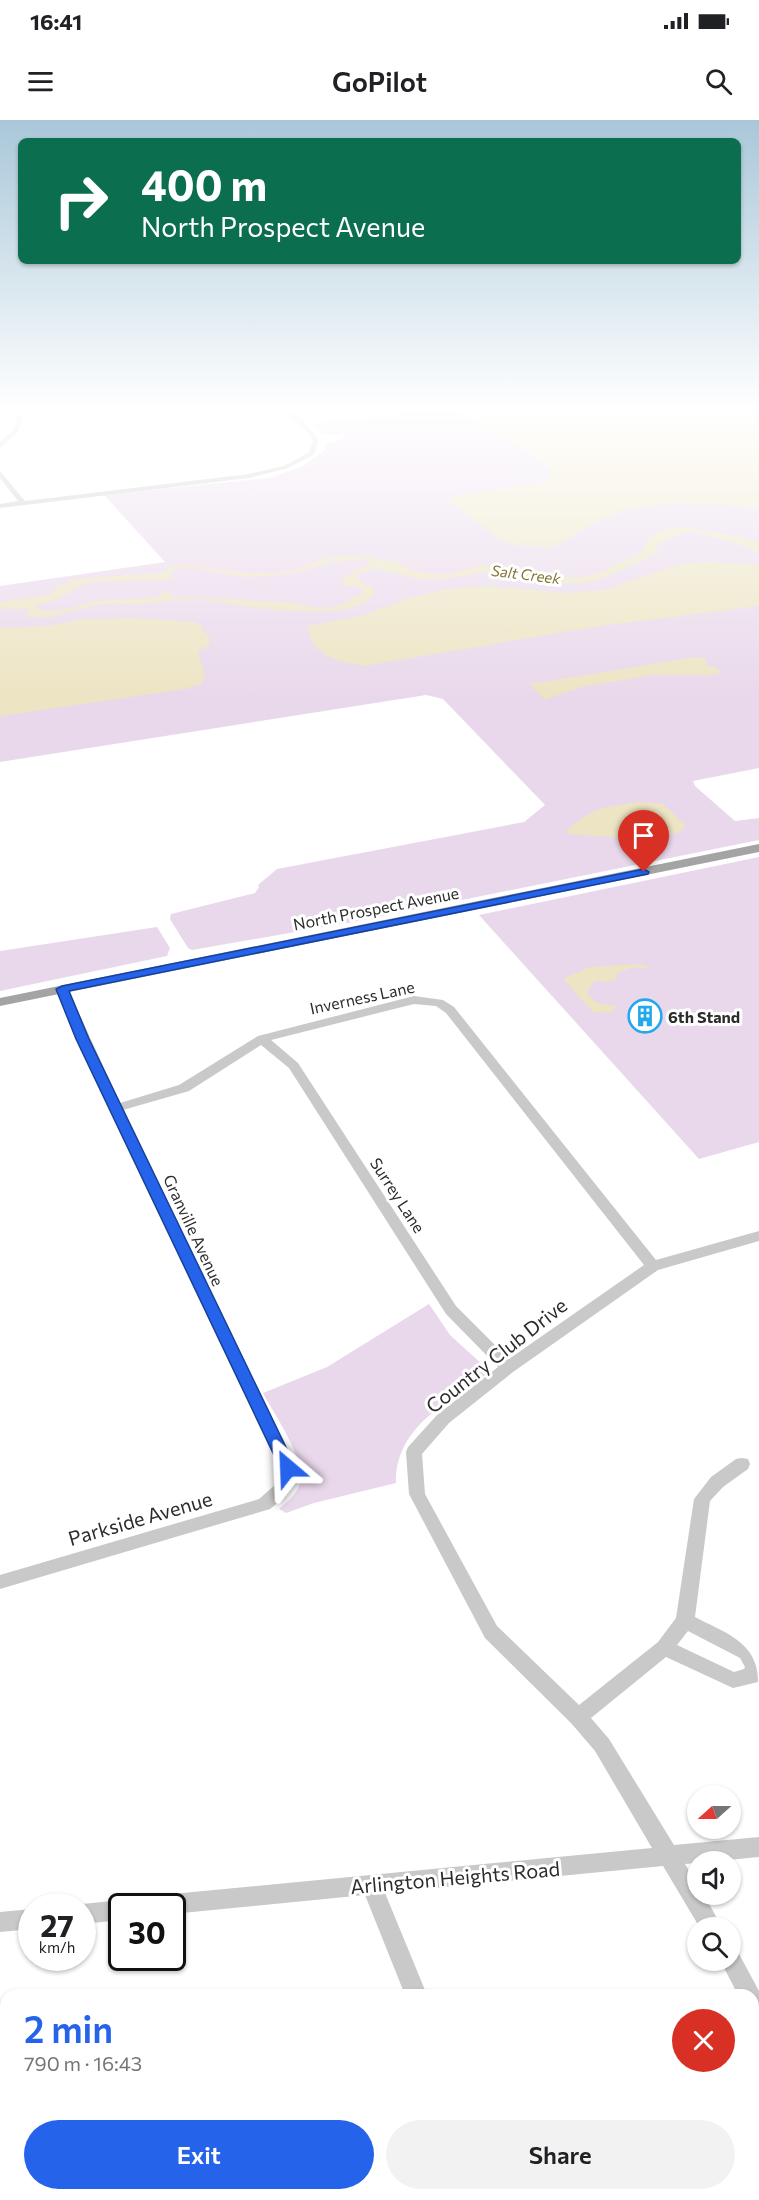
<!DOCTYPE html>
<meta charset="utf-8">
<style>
body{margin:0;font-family:Commissioner,sans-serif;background:#f2f2f2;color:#202124;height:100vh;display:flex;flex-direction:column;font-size:22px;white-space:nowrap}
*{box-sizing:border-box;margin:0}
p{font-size:20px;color:#757577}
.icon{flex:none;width:33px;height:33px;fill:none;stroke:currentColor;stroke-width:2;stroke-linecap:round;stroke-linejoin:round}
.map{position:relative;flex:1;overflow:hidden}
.side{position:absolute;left:0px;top:1869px;width:759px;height:212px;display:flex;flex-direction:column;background:#fff;border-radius:18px 18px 0 0;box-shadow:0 2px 4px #0004}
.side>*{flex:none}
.top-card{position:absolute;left:18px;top:18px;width:723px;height:126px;border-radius:9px;box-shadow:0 2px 4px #0004;background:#0b6e4f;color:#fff;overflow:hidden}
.needle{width:39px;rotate:249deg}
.buttons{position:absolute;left:687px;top:1665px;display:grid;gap:12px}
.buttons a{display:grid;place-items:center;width:54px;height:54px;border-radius:50%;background:#fff;box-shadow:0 2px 4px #0004;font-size:30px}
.speed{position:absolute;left:18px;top:1773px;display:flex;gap:12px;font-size:30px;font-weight:700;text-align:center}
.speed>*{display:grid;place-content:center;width:78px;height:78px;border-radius:50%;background:#fff;box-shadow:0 2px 4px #0004;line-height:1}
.speed small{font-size:15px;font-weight:400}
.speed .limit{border:3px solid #111;border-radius:9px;background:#fff;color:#111}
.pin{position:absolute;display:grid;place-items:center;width:51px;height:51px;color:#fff;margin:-62px -26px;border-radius:50% 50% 50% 0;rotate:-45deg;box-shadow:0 0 6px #0007}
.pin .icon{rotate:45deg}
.me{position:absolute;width:66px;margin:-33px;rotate:334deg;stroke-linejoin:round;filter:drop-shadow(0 0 4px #0008)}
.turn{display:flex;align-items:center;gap:21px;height:126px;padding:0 24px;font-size:27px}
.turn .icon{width:78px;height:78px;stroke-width:2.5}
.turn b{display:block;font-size:42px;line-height:51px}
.round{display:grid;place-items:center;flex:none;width:63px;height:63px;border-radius:32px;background:#f2f2f2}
.summary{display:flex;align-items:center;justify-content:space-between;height:102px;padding:0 24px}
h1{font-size:36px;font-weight:600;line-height:45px;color:#2563eb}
.action{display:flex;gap:12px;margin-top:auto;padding:12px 24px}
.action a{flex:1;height:69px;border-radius:36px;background:#2563eb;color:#fff;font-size:24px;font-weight:600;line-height:69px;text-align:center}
.action a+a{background:#f2f2f2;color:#202124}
.status{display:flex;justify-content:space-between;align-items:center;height:42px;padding:0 30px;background:#fff;direction:ltr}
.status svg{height:16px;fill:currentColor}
header{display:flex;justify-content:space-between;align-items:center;height:78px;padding:0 24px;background:#fff;font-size:27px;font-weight:600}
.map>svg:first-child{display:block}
.green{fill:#e9d8eb}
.water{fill:#ece4c3;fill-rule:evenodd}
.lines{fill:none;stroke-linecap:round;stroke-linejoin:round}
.minor{fill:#c9c9c9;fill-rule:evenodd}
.major{fill:#a4a4a4;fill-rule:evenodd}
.route{fill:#2563eb;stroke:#184099;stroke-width:1.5}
.labels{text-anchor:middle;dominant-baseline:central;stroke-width:6;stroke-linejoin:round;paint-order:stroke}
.far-water-label{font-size:15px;font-style:italic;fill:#847533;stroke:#fff}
.street-label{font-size:16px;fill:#2c2c2c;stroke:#fff}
.poi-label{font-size:16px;font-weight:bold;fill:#2c2c2c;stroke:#fff;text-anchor:start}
.near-street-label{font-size:20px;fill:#2c2c2c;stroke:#fff}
</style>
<div class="status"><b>16:41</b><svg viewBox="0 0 49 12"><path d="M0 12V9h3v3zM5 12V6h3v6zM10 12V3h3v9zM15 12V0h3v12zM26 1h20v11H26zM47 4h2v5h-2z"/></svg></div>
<header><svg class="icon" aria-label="menu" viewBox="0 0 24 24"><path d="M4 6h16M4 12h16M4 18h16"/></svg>GoPilot<svg class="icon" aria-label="search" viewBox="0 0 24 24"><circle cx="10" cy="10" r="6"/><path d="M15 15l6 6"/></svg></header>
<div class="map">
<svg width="759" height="2080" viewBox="0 0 759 2080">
<rect width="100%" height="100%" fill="#fff"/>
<g class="green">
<path d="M 393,287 L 759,287 L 759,648 L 693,661 L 695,666 L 735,701 L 759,698 L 759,720 L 358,801 L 192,830 L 188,828 L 170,799 L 171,794 L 255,773 L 259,767 L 258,765 L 277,749 L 524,702 L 545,685 L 443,579 L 426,575 L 0,642 L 0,466 L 165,442 L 104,375 L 269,358 L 303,346 L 325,330 L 326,324 L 342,319 L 346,315 L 323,314 L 313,304 L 400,293 Z"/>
<path d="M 759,737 L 759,1022 L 699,1039 L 479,795 Z"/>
<path d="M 157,807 L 170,828 L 167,836 L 0,871 L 0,831 Z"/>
<path d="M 429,1184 L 450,1215 L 484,1246 L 488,1253 C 448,1282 395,1307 396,1363 L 314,1383 L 286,1393 L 279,1389 C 287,1382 296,1375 300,1364 C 307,1341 274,1294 263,1273 L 327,1247 Z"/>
</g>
<g class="water">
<path d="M 743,287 L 759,296 L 759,387 L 681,383 L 636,387 L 617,392 L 587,407 L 558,425 L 546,427 L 517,425 L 501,420 L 447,379 L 463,374 L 538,363 L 546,361 L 552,354 L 548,345 L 461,291 L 465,289 Z"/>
<path d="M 680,407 L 743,417 L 759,423 L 759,433 L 740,424 L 690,411 L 671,417 L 656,426 L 658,430 L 652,436 L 599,460 L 583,463 L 547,462 L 492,451 L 450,458 L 425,460 L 374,448 L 355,456 L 358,457 L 359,461 L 372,468 L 374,472 C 359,507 236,485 207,480 C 186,477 163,482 143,484 C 127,485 112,483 97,485 C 73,488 49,503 25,495 L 30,489 L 0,489 L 0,482 L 52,474 L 56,467 L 71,462 L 70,461 L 73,459 L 159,453 L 173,447 L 190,445 L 248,453 L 275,453 L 299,449 L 325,438 L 352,436 L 370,437 L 399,443 L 413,451 L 436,454 L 450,454 L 482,445 L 555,457 L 582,457 L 601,452 L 642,432 L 648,419 L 661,411 ZM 365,439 L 371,441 L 366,445 L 370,446 L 361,448 L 342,459 L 344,465 L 362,468 L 363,473 C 353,478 343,485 334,487 C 316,490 300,483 283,482 C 245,480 208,478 171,476 L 168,471 L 161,473 L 161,477 L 95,481 L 59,491 L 40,490 L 35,486 L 57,479 L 88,462 L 166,460 L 175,457 L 170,454 L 179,448 L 195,448 L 246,457 L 280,455 L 304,451 L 329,442 Z"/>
<path d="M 706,442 L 759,445 L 759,486 L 600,506 L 364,546 C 340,541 311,538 308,506 L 361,496 L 406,479 L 445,469 L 489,466 L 565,473 L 604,470 L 681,444 Z"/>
<path d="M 131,498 L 193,502 L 202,506 L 202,509 L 210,518 L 209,525 L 198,532 L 205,556 L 201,564 L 185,569 L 0,596 L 0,508 L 49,506 L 84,499 Z"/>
<path d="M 695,537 L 704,538 L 708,542 L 705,543 L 706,546 L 714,547 L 722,552 L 714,555 L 654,555 L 580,567 L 545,580 L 530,564 Z"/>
<path d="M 640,682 L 663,684 L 686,706 C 673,722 643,712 626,718 L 568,714 L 566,711 C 595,686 604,687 640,682 Z"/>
<path d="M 640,844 L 652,848 L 631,848 L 617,853 L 616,859 L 605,862 L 598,860 L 592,863 L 587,874 L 597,883 L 616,886 L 615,889 L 609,893 L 593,892 L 563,859 L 590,847 Z"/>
</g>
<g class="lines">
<g class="minor">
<path d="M 9,287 L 15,287 L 23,298 L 18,312 L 0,328 L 0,322 L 13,310 L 17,298 Z"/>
<path d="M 277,287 C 294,287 311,308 319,321 L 313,335 L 288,348 L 249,358 L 0,388 L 0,384 L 18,381 L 0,358 L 0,351 L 25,381 L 249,354 L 284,346 L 308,333 L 313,321 L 306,310 Z"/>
<path d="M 62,865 L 68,869 L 120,983 L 179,965 L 258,916 L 414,876 L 443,880 L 454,887 L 656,1140 L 759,1111 L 759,1121 L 658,1150 L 513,1252 L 449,1303 L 422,1334 L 425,1374 L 497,1506 L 579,1585 L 658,1522 L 676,1498 L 694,1379 L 711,1357 L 736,1339 L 742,1338 L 748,1339 L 750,1344 L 748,1349 L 723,1367 L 710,1381 L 695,1497 C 723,1512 759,1522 758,1562 L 733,1568 L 666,1537 L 591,1598 L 609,1619 L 674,1725 L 759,1717 L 759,1737 L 685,1744 L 698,1765 L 698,1774 L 704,1774 L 722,1808 L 700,1808 L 663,1746 L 385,1773 L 427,1875 L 405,1875 L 365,1775 L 172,1794 L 172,1786 L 141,1786 L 144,1779 L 151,1776 L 652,1728 L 595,1631 L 571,1603 L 485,1518 L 409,1374 L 406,1332 L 408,1327 L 437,1295 L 498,1247 L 446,1194 L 289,948 L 261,925 L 189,971 L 123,990 L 296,1348 C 293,1366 285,1378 270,1389 L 0,1469 L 0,1455 L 259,1379 L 275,1365 L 280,1348 L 77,919 L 56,869 ZM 414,884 L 436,886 L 446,893 L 644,1145 L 509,1239 L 456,1186 L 298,943 L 271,920 ZM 688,1511 L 740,1538 L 745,1547 L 744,1549 L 734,1552 L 677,1525 Z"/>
<path d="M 122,1780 L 129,1783 L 131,1786 L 122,1786 L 122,1800 L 82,1804 L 82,1786 L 75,1786 L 82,1784 Z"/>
<path d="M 32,1789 L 32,1809 L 0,1812 L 0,1792 Z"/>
<path d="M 730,1830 L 738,1832 L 759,1871 L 759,1902 L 753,1899 L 753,1875 L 738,1875 L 720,1840 L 730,1840 Z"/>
<path d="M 487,2074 L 511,2074 L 513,2080 L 489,2080 Z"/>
</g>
<path class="major" d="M 759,724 L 759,732 L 0,886 L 0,878 Z"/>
</g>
<linearGradient id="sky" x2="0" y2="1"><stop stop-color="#a9c7d9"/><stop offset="0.5" stop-color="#fff"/><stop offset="1" stop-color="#fff" stop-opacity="0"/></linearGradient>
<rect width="759" height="578" fill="url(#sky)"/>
<path class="route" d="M 644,749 L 649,752 L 648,754 L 69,871 L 89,919 L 296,1348 L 294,1352 L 288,1354 L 282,1352 L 76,919 L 56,869 L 62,866 Z"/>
<defs>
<g id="building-ring" transform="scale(1.725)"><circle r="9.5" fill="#fff" stroke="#24a8ed" stroke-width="1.5"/><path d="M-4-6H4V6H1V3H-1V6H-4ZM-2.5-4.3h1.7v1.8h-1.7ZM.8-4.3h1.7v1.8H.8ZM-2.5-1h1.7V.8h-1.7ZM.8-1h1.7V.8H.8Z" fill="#24a8ed"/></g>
</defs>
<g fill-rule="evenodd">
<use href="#building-ring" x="645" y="896"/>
</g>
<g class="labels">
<g class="far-water-label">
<text transform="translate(526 454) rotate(7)">Salt Creek</text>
</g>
<g class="street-label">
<text transform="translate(376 788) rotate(-11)">North Prospect Avenue</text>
<text transform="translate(362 877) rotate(-12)">Inverness Lane</text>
<text transform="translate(398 1075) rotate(57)">Surrey Lane</text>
<text transform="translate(194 1110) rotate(65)">Granville Avenue</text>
</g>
<g class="poi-label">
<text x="668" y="896">6th Stand</text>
</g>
<g class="near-street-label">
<text transform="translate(496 1235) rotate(-38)">Country Club Drive</text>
<text transform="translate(140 1398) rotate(-16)">Parkside Avenue</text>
<text transform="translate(455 1757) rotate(-5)">Arlington Heights Road</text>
</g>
</g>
</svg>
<div class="buttons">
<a><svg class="needle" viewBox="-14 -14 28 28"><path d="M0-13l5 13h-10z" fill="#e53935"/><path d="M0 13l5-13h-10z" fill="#757577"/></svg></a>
<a><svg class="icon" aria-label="sound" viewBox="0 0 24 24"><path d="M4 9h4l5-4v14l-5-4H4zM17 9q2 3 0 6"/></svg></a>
<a><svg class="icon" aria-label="search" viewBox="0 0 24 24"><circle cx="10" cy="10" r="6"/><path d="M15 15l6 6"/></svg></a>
</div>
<div class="speed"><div>27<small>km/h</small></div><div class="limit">30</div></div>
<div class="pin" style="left:644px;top:752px;background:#d93025"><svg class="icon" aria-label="arrive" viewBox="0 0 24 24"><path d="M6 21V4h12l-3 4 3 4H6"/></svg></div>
<svg class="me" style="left:288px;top:1348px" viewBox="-20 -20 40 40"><path d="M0-17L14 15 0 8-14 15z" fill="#2563eb" stroke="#fff" stroke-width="4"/></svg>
<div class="top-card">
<div class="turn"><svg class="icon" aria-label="right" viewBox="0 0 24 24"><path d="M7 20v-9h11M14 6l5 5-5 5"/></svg><div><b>400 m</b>North Prospect Avenue</div></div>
</div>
<section class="side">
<div class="summary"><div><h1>2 min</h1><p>790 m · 16:43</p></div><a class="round" style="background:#d93025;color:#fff"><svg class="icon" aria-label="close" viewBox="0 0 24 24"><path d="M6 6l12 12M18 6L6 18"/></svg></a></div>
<div class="action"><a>Exit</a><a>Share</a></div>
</section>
</div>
